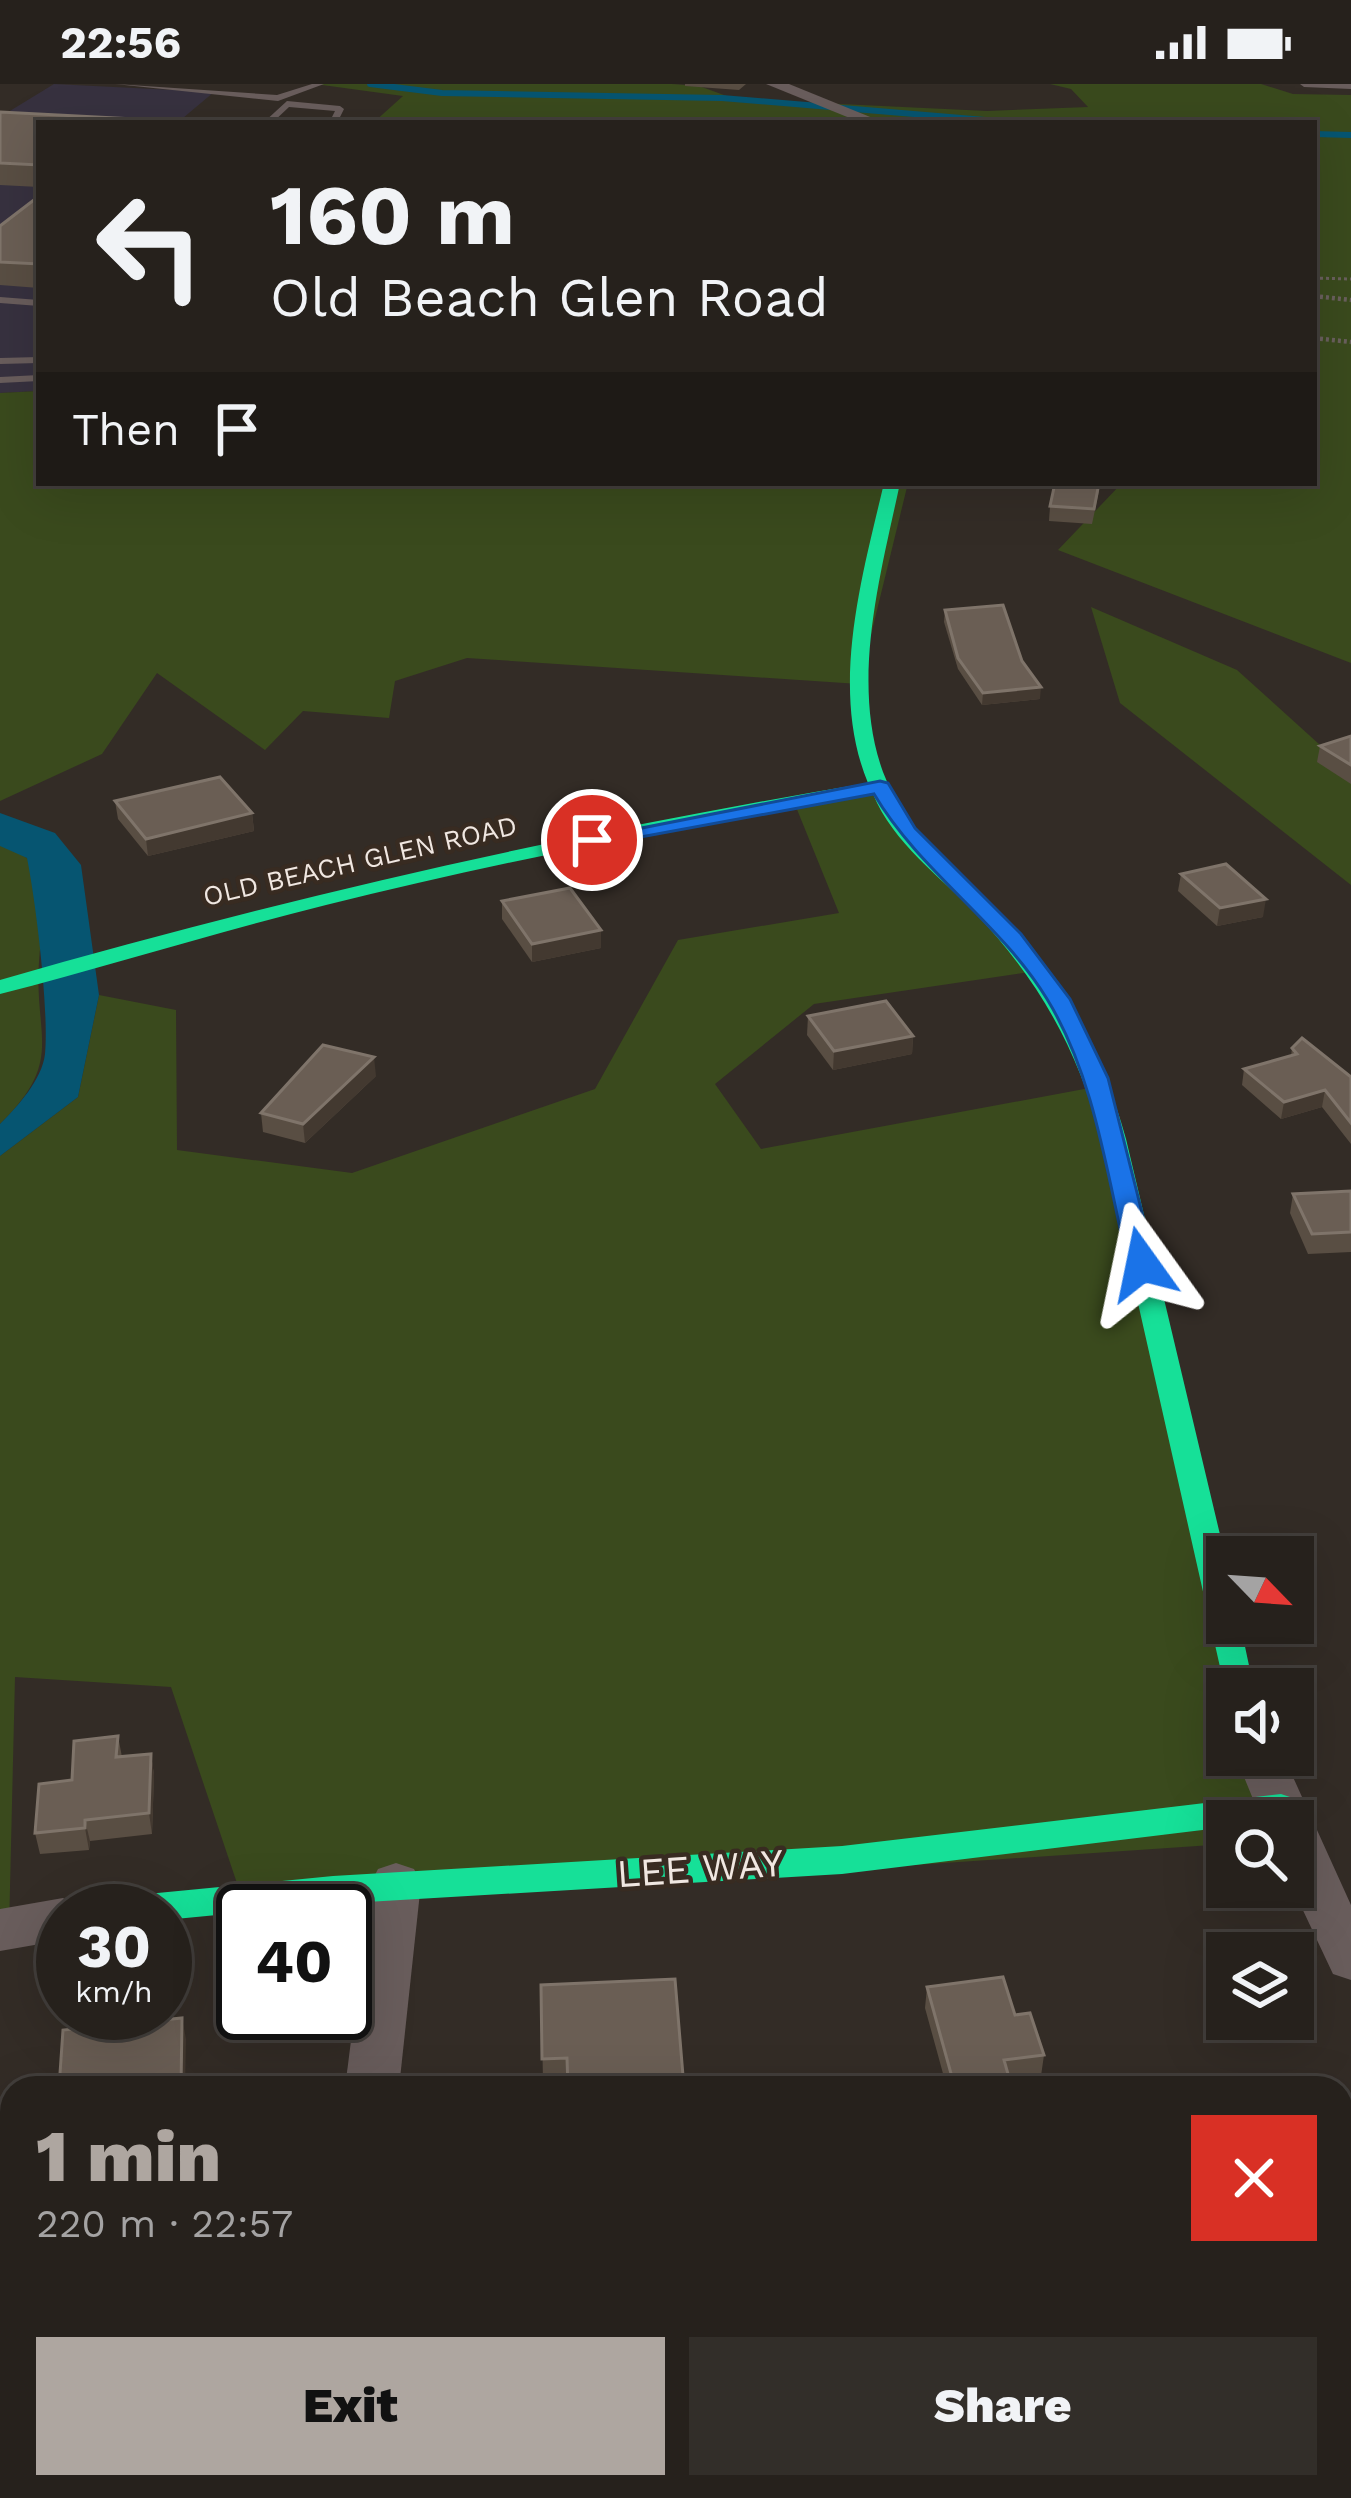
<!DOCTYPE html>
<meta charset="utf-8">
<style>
body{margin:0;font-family:"Work Sans",sans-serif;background:#322e29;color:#f1f3f6;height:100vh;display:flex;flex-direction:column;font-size:45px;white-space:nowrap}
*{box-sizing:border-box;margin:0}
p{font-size:39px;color:#a4a3a3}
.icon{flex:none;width:66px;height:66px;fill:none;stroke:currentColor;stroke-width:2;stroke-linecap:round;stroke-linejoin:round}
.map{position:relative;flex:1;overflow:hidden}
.details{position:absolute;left:0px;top:1992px;width:1353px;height:423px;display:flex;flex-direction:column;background:#26211c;border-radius:36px 36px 0 0;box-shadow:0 12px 48px #0002,0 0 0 3px #423e3b}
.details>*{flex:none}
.guide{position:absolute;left:36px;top:36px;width:1281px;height:366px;border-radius:0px;box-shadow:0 12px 48px #0002,0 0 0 3px #423e3b;background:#26211c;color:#f1f3f6;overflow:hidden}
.needle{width:78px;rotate:115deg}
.fabs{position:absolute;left:1206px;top:1452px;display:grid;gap:24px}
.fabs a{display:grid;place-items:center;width:108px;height:108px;border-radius:0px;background:#26211c;box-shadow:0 12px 48px #0002,0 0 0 3px #423e3b;font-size:60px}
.speed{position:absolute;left:36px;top:1800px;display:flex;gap:24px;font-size:60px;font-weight:700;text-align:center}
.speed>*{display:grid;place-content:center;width:156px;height:156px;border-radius:50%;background:#26211c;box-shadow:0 12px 48px #0002,0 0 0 3px #423e3b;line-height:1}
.speed small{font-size:30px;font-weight:400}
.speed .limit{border:6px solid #111;border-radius:18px;background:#fff;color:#111}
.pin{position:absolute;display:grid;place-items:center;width:102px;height:102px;color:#fff;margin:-51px;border:6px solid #fff;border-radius:50%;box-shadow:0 3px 12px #0007}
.me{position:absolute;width:132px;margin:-66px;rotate:348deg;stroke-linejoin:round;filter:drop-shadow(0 0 9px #0008)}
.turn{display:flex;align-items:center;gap:42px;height:252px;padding:0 36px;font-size:54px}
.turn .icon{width:156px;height:156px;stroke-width:2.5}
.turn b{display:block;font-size:84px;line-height:102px}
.then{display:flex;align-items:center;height:114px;padding:0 36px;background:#0003;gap:24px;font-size:45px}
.round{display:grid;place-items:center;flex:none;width:126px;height:126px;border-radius:0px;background:#322e29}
.summary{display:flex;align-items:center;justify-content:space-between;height:204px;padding:0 36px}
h1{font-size:72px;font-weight:800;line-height:90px;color:#aea6a0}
.primary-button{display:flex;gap:24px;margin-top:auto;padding:24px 36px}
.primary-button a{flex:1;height:138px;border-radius:0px;background:#aea6a0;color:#111;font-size:48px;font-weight:800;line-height:138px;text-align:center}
.primary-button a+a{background:#322e29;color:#f1f3f6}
.status{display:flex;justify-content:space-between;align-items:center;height:84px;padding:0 60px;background:#26211c;direction:ltr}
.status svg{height:33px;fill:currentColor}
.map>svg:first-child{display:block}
.industrial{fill:#37313f}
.green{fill:#3a4a1d}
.water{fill:#065571}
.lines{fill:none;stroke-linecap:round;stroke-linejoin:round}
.stream{stroke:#065571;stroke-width:6}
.path-far1{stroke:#695f5d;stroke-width:3;stroke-dasharray:3 3;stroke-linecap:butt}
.path{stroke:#695f5d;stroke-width:4.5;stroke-dasharray:3 3;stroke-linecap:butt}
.lane{fill:#695d5c;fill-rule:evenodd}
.street{fill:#695d5c;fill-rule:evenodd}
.fast{fill:#16e098;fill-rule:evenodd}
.wall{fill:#594e43}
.shaded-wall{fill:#433930}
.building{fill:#6a5e54;stroke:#7f746a;stroke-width:3}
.route{fill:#1a73e8;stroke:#114b97;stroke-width:3}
.labels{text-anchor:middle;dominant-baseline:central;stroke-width:9;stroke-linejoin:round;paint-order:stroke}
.far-street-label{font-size:27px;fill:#f0e7e1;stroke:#382b21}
.near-street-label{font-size:39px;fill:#f0e7e1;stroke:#382b21}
</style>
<div class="status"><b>22:56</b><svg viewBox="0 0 49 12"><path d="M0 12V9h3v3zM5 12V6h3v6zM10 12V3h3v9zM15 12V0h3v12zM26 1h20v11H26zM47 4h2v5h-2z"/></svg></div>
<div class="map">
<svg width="1351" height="2414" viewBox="0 0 1351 2414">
<rect width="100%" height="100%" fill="#332c26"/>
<path class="industrial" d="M 54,0 L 214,8 L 177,39 L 39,39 L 39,307 L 0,309 L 0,33 Z"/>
<g class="green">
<path d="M 315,0 L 672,0 L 699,2 L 735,15 L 987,27 L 1088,23 L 1071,5 L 1050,0 L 1261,0 L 1293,10 L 1351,11 L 1351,579 L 1058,466 L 1122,399 L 1314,399 L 1314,39 L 373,39 L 403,12 Z"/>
<path d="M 39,307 L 39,399 L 908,399 L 859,600 L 467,574 L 395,597 L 389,634 L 303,627 L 265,666 L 157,589 L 102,670 L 0,717 L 0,309 Z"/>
<path d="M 1091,523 L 1237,586 L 1351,689 L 1351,801 L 1120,619 Z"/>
<path d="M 879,708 L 1037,887 L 814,920 L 715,1000 L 761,1065 L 1095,1003 L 1227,1539 L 1227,1671 L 1261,1671 L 1277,1737 L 1227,1737 L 1227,1760 L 246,1826 L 171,1603 L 15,1593 L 9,1846 L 0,1848 L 0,1072 L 78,1013 L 99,911 L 176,926 L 177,1066 L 352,1089 L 595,1005 L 678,856 L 839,829 L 794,718 Z"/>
<path d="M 0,755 L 56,795 C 50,822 40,851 39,878 C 34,954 65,976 0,1040 Z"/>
</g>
<path class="water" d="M 0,729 L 55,749 L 81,781 L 99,911 L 78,1013 L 0,1072 L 0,1040 C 17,1023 42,996 45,970 C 49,925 36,819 27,774 L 0,762 Z"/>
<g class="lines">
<g class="stream">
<path d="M 370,0 L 442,9 L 722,14 L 1020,39"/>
<path d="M 1314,50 L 1351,51"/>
</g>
<g class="path-far1">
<path d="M 1314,194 L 1351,195"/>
<path d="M 1314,212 L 1319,213"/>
</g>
<g class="path">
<path d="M 1314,212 L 1351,216"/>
<path d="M 1314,254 L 1351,258"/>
</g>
<g class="lane">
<path d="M 115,0 L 277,11 L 312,0 L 324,0 L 278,17 Z"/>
<path d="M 1300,0 L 1351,0 L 1351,5 L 1304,3 Z"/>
<path d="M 287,17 L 340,22 L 344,25 L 337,39 L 329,39 L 335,27 L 289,23 L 272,39 L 263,39 Z"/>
<path d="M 0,213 L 39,216 L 39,222 L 0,219 Z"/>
<path d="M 39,273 L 39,279 L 0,280 L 0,274 Z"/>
<path d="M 39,291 L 39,297 L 0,299 L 0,293 Z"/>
</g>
<g class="street">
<path d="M 766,0 L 789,0 L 885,39 L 862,39 Z"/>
<path d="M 1235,1671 L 1283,1671 L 1351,1821 L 1351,1896 L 1333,1890 L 1292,1803 L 1293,1737 L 1262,1737 Z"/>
<path d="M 396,1779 L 414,1785 L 421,1799 L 399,2004 L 345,2004 L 371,1799 L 378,1785 Z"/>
<path d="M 63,1814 L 84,1827 L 63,1827 L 63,1856 L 0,1867 L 0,1825 Z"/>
<path d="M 311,2403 L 373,2403 L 372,2414 L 310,2414 Z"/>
</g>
<g class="fast">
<path d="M 884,399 L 900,399 C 881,489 850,597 883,688 C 905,747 955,782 998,827 C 1060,893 1102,967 1126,1055 L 1227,1480 L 1227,1539 L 1240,1539 L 1254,1605 L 1227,1605 L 1227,1614 L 1101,1055 C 1079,967 1038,895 976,830 C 940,792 893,759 873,710 C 690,741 507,776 326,821 C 217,848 109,882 0,910 L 0,896 C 286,813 575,748 868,699 C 829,605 862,493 884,399 Z"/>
<path d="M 1281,1710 L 1293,1714 L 1298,1723 L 1293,1732 L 1227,1737 L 1227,1743 L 842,1790 L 333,1820 L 165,1836 L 165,1827 L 98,1827 L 104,1817 L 116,1813 L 333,1792 L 842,1762 Z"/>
</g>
</g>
<g class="wall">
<path d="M 685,0 L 746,0 L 739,6 L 685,2 Z"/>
<path d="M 0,28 L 39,39 L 39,103 L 0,101 Z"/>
<path d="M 39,112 L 39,204 L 0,201 L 0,142 Z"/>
<path d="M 1099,407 L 1092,440 L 1049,437 L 1050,422 Z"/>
<path d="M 945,526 L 1022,577 L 1040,615 L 982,621 L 958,585 L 944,538 Z"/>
<path d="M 1351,652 L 1351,700 L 1317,678 L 1320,662 Z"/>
<path d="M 115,717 L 252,729 L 254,747 L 148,772 L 118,735 Z"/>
<path d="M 1181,790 L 1263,833 L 1217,842 L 1178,807 Z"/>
<path d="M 502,817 L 601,846 L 601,864 L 532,878 L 502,835 Z"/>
<path d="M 808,932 L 913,952 L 912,970 L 833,986 L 807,951 Z"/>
<path d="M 1292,964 L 1351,993 L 1351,1060 L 1322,1023 L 1281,1035 L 1242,1001 L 1244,985 L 1291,972 Z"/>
<path d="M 376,992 L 305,1059 L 263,1048 L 261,1029 Z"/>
<path d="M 1351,1107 L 1351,1168 L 1308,1170 L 1290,1129 L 1293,1110 Z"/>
<path d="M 118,1652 L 122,1673 L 151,1670 L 154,1691 L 152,1750 L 90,1757 L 89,1766 L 40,1770 L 35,1749 L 72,1696 Z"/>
<path d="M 541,1901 L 684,2004 L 568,1995 L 543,1996 Z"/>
<path d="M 927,1903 L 1044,1971 L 1041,1992 L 1010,1996 L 1012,2004 L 947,2004 L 925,1924 Z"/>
<path d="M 1351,2339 L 1351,2414 L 1337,2414 L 1333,2403 L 1341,2403 L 1341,2340 Z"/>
</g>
<g class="shaded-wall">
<path d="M 1041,603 L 1040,615 L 982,621 L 983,609 Z"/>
<path d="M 252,729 L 254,747 L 148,772 L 146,755 Z"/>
<path d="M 1266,815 L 1263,833 L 1217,842 L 1220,824 Z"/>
<path d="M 601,846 L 601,864 L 532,878 L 532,860 Z"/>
<path d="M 913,952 L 912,970 L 833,986 L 834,967 Z"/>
<path d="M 374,973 L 376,992 L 305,1059 L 303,1040 Z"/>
<path d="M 1325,1006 L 1322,1023 L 1281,1035 L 1284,1018 Z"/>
<path d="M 151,1670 L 154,1691 L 152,1750 L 149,1729 Z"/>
<path d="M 85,1736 L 90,1757 L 89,1766 L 85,1744 Z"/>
<path d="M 182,1934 L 186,1955 L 185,2004 L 181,2004 Z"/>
<path d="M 831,2403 L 833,2403 L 833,2410 L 830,2414 L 823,2414 Z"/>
</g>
<g class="building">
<path d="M 0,28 L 155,36 L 151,39 L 39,39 L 39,81 L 0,79 Z"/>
<path d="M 39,112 L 39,180 L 0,178 L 0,142 Z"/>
<path d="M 1055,399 L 1099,399 L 1094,425 L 1050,422 Z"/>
<path d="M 1003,521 L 1022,577 L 1041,603 L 983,609 L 958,574 L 945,526 Z"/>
<path d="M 1351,652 L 1351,681 L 1320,662 Z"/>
<path d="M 220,693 L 252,729 L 146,755 L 115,717 Z"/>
<path d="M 1226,780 L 1266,815 L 1220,824 L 1181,790 Z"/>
<path d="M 570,804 L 601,846 L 532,860 L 502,817 Z"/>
<path d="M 886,917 L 913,952 L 834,967 L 808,932 Z"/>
<path d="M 1302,954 L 1351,993 L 1351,1039 L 1325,1006 L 1284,1018 L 1244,985 L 1297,970 L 1292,964 Z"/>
<path d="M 323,961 L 374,973 L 303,1040 L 261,1029 Z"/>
<path d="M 1351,1107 L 1351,1148 L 1312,1150 L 1293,1110 Z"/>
<path d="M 118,1652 L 116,1673 L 151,1670 L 149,1729 L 85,1736 L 85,1744 L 35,1749 L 39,1700 L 72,1696 L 74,1657 Z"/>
<path d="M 1003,1893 L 1015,1931 L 1030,1929 L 1044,1971 L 1004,1976 L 1012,2004 L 955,2004 L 927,1903 Z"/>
<path d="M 675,1895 L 684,2004 L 568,2004 L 567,1974 L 542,1975 L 541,1901 Z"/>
<path d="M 182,1934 L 181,2004 L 59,2004 L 63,1946 Z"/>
<path d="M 1351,2339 L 1351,2413 L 1348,2413 L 1341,2393 L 1341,2340 Z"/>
<path d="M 767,2403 L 831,2403 L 823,2414 L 758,2414 Z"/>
</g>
<path class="route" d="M 880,697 L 888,699 L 915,744 L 1021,850 L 1070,915 L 1108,994 L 1155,1180 L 1151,1186 L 1132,1186 L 1128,1180 C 1107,1092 1095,993 1047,915 C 1000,838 920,788 874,710 L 592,762 L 581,756 Z"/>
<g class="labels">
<g class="far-street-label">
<text transform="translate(360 777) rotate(-13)">OLD BEACH GLEN ROAD</text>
</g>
<g class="near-street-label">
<text transform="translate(700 1784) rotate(-4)">LEE WAY</text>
</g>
</g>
</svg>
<div class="fabs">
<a><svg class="needle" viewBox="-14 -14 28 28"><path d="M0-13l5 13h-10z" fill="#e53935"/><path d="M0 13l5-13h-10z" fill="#a4a3a3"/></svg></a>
<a><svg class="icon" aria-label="sound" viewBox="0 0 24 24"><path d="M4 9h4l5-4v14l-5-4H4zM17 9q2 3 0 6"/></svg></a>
<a><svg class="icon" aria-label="search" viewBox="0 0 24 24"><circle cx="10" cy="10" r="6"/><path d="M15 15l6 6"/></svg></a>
<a><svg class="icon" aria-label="layers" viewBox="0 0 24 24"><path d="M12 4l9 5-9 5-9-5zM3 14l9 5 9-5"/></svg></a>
</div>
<div class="speed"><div>30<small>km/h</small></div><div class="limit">40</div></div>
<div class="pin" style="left:592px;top:756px;background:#d93025"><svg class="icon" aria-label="arrive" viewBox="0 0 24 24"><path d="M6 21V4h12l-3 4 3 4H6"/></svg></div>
<svg class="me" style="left:1142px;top:1180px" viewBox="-20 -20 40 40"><path d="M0-17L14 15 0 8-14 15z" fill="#1a73e8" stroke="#fff" stroke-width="4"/></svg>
<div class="guide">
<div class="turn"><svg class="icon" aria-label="left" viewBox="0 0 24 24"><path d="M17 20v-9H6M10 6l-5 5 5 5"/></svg><div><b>160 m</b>Old Beach Glen Road</div></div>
<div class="then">Then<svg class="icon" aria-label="arrive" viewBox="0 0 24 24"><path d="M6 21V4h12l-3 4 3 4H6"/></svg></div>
</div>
<section class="details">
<div class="summary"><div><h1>1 min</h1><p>220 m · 22:57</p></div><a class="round" style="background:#d93025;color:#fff"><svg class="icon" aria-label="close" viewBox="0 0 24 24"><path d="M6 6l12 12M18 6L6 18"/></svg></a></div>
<div class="primary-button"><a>Exit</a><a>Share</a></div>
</section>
</div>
